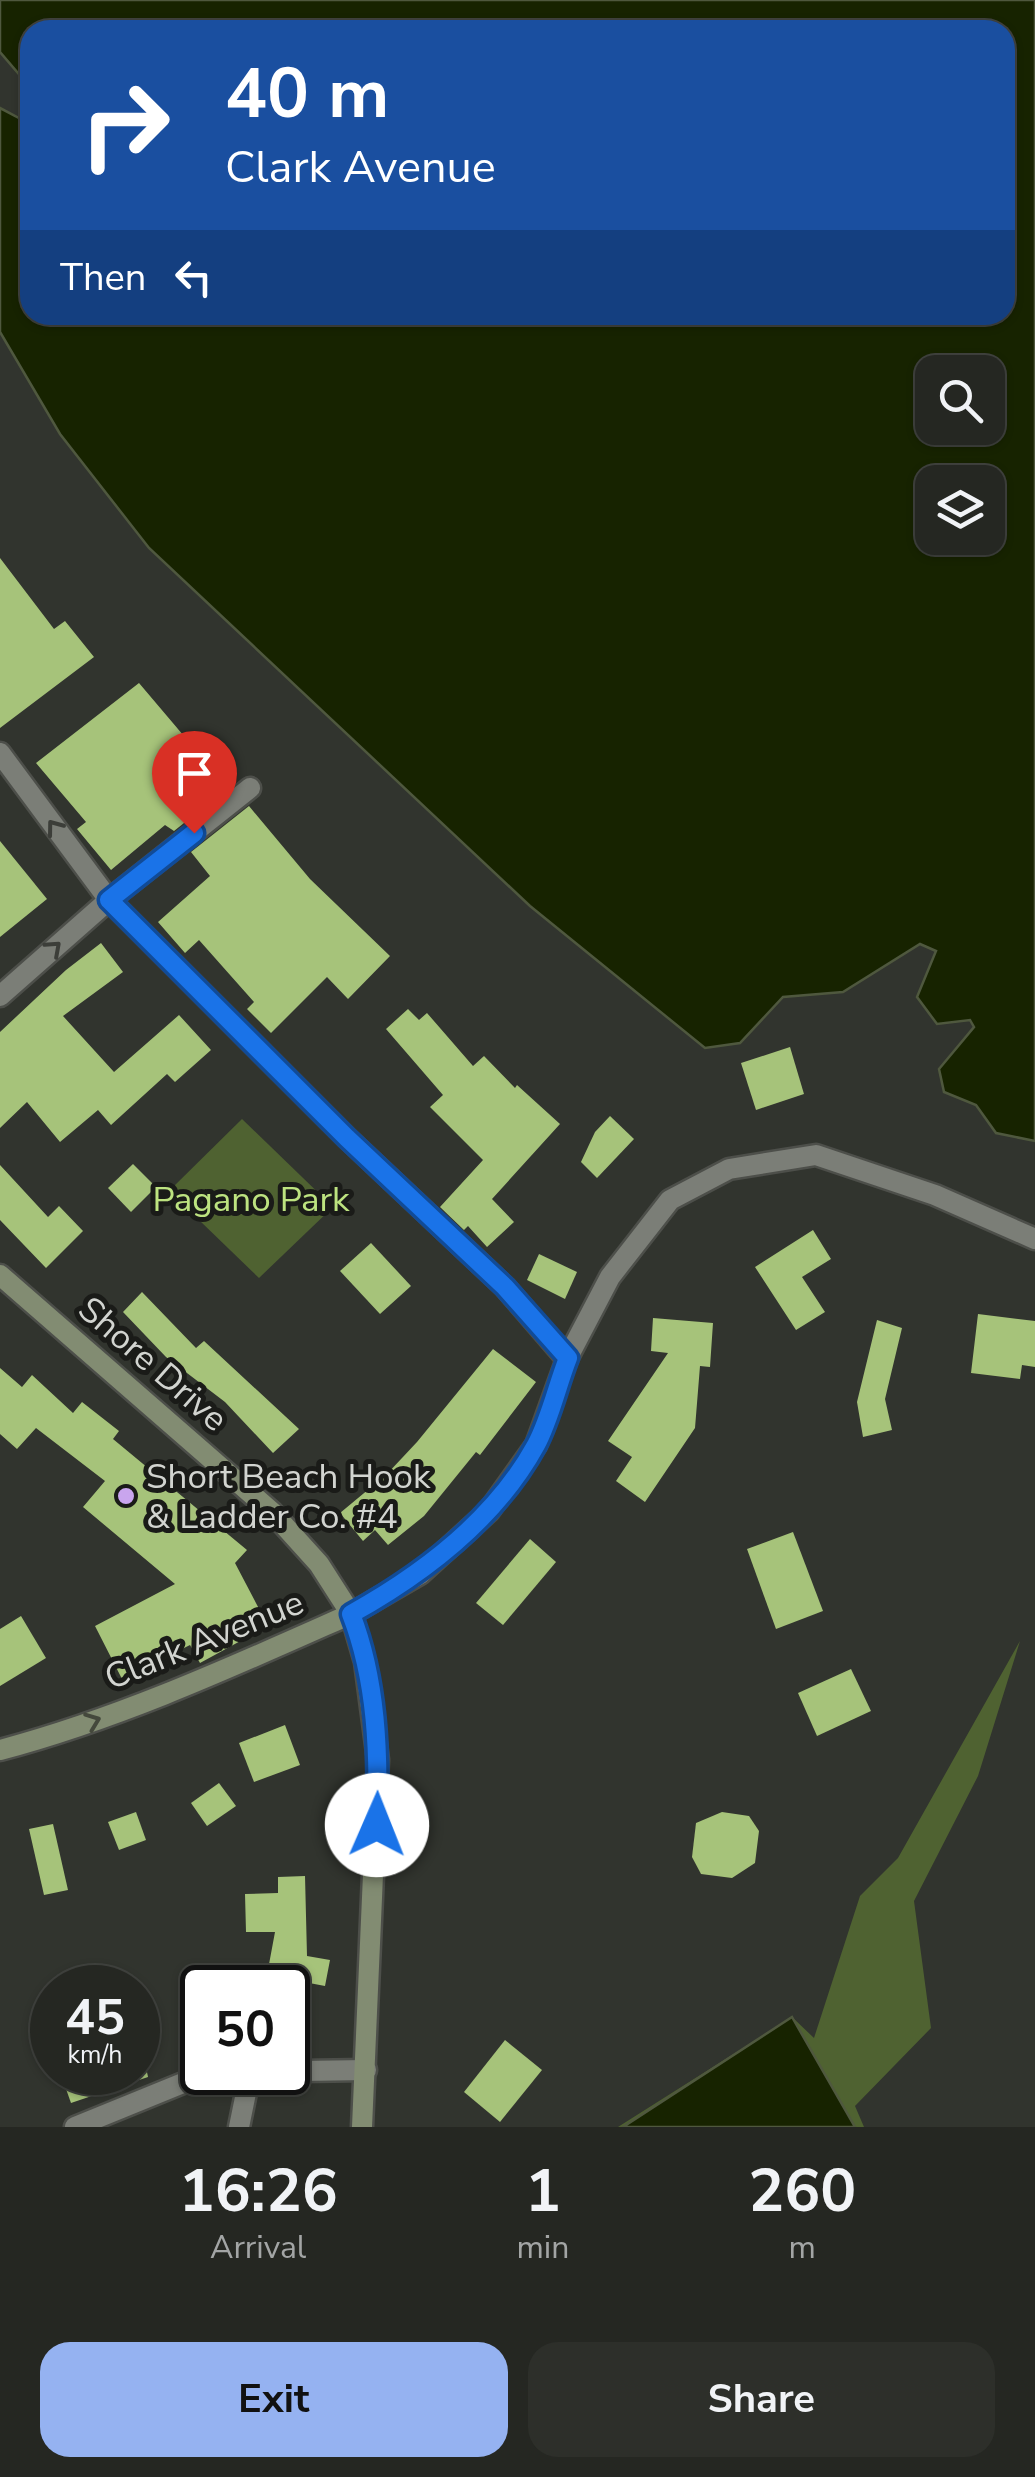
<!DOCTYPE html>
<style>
body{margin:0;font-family:"Nunito Sans",sans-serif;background:#2d2f2a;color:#f1f3f6;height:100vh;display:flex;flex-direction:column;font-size:38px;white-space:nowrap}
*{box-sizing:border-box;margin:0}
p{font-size:32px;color:#a3a5a5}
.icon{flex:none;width:55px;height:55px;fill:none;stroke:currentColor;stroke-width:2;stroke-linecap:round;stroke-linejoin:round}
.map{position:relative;height:2127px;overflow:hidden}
.side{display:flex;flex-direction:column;background:#252722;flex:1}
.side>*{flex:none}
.top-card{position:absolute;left:20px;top:20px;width:995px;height:305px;border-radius:30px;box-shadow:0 2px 8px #0004,0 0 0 2px #424440;background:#1a4fa0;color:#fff;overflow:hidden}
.fabs{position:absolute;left:915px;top:355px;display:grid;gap:20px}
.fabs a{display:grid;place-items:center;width:90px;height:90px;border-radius:20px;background:#252722;box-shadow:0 2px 8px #0004,0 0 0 2px #424440;font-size:50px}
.speed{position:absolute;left:30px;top:1965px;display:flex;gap:20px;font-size:50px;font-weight:700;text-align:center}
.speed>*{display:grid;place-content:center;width:130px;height:130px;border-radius:50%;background:#252722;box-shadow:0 2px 8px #0004,0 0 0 2px #424440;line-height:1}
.speed small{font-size:25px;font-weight:400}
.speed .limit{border:5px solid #111;border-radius:15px;background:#fff;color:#111}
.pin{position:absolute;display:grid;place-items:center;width:85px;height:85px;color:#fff;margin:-102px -42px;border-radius:50% 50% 50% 0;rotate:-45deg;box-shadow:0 0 10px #0007}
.pin .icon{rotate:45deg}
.me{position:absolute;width:110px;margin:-55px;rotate:1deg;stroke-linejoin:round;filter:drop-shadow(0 0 8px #0008)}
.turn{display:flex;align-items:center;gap:35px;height:210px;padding:0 40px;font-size:45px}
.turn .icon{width:130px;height:130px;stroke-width:2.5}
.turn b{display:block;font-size:70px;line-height:85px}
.then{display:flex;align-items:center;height:95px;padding:0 40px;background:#0003;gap:20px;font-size:38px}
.eta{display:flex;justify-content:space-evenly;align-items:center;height:170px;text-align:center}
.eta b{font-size:60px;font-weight:700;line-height:70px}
.action{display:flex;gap:20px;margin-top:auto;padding:20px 40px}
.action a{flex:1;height:115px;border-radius:30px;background:#95b2f1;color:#111;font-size:40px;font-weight:700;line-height:115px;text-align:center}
.action a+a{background:#2d2f2a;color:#f1f3f6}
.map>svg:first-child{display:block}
.green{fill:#4f6231}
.water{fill:#172300;stroke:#4f583e;stroke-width:2.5;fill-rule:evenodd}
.building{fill:#a6c37a}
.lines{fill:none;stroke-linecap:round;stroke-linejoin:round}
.street-casing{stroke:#4d4f4a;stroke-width:25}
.secondary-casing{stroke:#4d4f4a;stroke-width:25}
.street{stroke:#7b7e77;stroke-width:20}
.secondary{stroke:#828c72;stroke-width:20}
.oneway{stroke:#3c3e39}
.oneway2{stroke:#44483c}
.route-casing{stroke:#114b97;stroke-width:25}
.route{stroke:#1a73e8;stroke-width:18}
.poi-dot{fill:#c9a5ee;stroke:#1a1b18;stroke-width:4}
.labels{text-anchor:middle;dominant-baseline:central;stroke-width:10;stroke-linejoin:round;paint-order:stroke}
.park-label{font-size:35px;fill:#bde380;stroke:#1a1b18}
.street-label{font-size:35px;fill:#d2d4d0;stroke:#1a1b18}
.poi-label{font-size:35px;fill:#d2d4d0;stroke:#1a1b18;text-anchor:start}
</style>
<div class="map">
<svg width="1035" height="2127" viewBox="0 0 1035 2127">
<rect width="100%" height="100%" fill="#31342e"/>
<g class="green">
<path d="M 242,1119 L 333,1207 L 259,1278 L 169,1191 Z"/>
<path d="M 1020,1641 L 978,1776 L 914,1901 L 931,2028 L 855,2106 L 864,2127 L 618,2127 L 792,2017 L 814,2038 L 860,1896 L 898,1858 Z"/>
</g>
<g class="water">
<path d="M 0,0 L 1035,0 L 1035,1141 L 996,1133 L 976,1105 L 944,1092 L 939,1069 L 974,1027 L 970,1020 L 937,1024 L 917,997 L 936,951 L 920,944 L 843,992 L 783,997 L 740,1043 L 705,1048 L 530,906 L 149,548 L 60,434 L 0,332 L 0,108 L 19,118 L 30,94 L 30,315 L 1005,315 L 1005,30 L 30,30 L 30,87 L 0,52 ZM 932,372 L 988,372 L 988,428 L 932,428 ZM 932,482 L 988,482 L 988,538 L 932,538 Z"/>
<path d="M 792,2017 L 855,2127 L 623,2127 Z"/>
</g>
<g class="building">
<path d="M 0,558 L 54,629 L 65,621 L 94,657 L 0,728 Z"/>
<path d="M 139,683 L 228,788 L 174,831 L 165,825 L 111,870 L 77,829 L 86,822 L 36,763 Z"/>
<path d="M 249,806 L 310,879 L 390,956 L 348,999 L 327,977 L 271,1033 L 247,1009 L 254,1002 L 199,940 L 185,953 L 158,922 L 210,876 L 191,852 Z"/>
<path d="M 0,841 L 47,899 L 0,937 Z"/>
<path d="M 101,943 L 123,972 L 63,1016 L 114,1072 L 179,1015 L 211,1050 L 175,1082 L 167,1074 L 111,1125 L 98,1110 L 60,1142 L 27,1102 L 0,1128 L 0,1032 L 66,970 Z"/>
<path d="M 408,1009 L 419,1020 L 427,1013 L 473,1066 L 484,1056 L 515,1088 L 517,1085 L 560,1124 L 492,1199 L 514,1222 L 487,1247 L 468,1226 L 464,1230 L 440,1207 L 483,1160 L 430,1107 L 443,1095 L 386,1029 Z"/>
<path d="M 790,1047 L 804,1094 L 756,1110 L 741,1063 Z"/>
<path d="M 610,1116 L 634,1139 L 597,1178 L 581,1162 L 595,1132 Z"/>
<path d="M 133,1164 L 156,1187 L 131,1212 L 108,1188 Z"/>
<path d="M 0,1165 L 48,1217 L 59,1206 L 83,1231 L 46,1268 L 0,1220 Z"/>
<path d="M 813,1230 L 831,1259 L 802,1277 L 825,1312 L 796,1330 L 755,1267 Z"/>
<path d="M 371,1243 L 411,1286 L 380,1314 L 340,1271 Z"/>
<path d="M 539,1254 L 577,1272 L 565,1299 L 527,1280 Z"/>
<path d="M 142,1292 L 196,1348 L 204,1341 L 299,1429 L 273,1453 L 225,1402 L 166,1357 L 123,1312 Z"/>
<path d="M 978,1314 L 1035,1321 L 1035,1367 L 1022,1365 L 1020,1379 L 971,1373 Z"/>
<path d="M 653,1318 L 713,1323 L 710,1367 L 700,1366 L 695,1428 L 645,1502 L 616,1481 L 632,1457 L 608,1441 L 668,1353 L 651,1351 Z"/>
<path d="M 877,1320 L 902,1328 L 885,1399 L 892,1430 L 863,1437 L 857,1402 Z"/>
<path d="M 493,1349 L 536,1382 L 480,1455 L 476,1452 L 424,1516 L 388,1545 L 375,1530 L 363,1541 L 340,1513 L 387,1474 L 417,1442 Z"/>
<path d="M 0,1368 L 22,1387 L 32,1375 L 73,1413 L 82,1402 L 119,1431 L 113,1439 L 247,1550 L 235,1563 L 268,1626 L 200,1663 L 190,1645 L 122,1679 L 95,1626 L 175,1584 L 83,1507 L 105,1481 L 36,1428 L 17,1449 L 0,1434 Z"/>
<path d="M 793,1532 L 823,1611 L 776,1629 L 747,1549 Z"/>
<path d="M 530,1539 L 556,1562 L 503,1625 L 476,1603 Z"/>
<path d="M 21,1616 L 46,1658 L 0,1686 L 0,1629 Z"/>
<path d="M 851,1669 L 871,1711 L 817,1736 L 798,1693 Z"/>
<path d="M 285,1725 L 300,1765 L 254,1782 L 239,1743 Z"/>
<path d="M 219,1783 L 236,1806 L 207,1826 L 191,1803 Z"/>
<path d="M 136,1812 L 146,1840 L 119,1850 L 108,1822 Z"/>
<path d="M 722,1812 L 749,1816 L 759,1831 L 755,1863 L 732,1878 L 701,1874 L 692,1857 L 696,1823 Z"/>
<path d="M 53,1824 L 68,1890 L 44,1895 L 29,1829 Z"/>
<path d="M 305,1876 L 307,1956 L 330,1960 L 325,1986 L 267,1975 L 275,1932 L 246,1932 L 245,1894 L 278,1893 L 278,1877 Z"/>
<path d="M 505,2040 L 542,2070 L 500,2122 L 464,2092 Z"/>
<path d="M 60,2072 L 147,2072 L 148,2077 L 71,2103 Z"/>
</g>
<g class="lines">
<g class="street-casing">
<g id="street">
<path d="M 0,753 L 109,900 L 347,1138 L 505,1287 L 567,1359"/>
<path d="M 0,996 L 109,900 L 250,788"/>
<path d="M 351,1614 L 420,1574 L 489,1511 L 536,1445 L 567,1359 L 610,1277 L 670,1200 L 729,1169 L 816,1155 L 935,1195 L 1035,1239"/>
<path d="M 244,2072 L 366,2070"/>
<path d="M 75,2127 L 210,2072"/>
<path d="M 239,2127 L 250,2073"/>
</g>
</g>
<g class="secondary-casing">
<g id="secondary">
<path d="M 0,1275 L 272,1512 L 319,1564 L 351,1614 L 365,1662 L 378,1760 L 362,2127"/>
<path d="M 0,1750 C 121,1718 236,1665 351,1614"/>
</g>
</g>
<use href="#street" class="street"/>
<use href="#secondary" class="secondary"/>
</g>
<defs><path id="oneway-chevron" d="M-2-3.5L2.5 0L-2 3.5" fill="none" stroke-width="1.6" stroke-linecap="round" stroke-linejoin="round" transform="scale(2.5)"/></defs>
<g class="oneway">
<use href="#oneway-chevron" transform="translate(54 827) rotate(-127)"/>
<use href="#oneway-chevron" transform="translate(54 948) rotate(-42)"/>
</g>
<use class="oneway2" href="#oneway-chevron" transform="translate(93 1721) rotate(-21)"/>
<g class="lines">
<g class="route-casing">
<path id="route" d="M 194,833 L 109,900 L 347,1138 L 505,1287 L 568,1358 C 557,1386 550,1419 536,1445 C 495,1520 423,1574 351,1614 C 377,1681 379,1754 377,1825"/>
</g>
<use href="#route" class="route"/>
</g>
<circle class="poi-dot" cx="126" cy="1496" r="10"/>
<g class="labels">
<g class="park-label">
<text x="251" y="1199">Pagano Park</text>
</g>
<g class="street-label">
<text transform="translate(153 1364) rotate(41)">Shore Drive</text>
<text transform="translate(204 1640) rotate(-22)">Clark Avenue</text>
</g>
<g class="poi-label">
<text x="146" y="1476">Short Beach Hook<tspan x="146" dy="40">&amp; Ladder Co. #4</tspan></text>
</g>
</g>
</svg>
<div class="fabs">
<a><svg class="icon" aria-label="search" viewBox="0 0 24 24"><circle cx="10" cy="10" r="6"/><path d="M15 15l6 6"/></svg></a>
<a><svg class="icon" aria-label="layers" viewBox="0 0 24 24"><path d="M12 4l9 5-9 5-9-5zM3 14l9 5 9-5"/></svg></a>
</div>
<div class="speed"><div>45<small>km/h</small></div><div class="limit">50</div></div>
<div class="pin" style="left:194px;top:833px;background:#d93025"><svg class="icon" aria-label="arrive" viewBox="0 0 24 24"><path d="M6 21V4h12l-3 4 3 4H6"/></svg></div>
<svg class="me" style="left:377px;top:1825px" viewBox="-20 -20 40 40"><circle r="19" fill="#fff"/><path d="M0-13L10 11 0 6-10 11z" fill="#1a73e8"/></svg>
<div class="top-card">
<div class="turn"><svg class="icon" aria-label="right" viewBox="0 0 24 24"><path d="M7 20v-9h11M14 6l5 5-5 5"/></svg><div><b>40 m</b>Clark Avenue</div></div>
<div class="then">Then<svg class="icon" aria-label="left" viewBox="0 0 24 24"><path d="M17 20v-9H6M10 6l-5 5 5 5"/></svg></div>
</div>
</div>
<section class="side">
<div class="eta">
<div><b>16:26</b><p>Arrival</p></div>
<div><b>1</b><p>min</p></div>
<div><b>260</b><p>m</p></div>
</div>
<div class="action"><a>Exit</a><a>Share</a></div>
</section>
